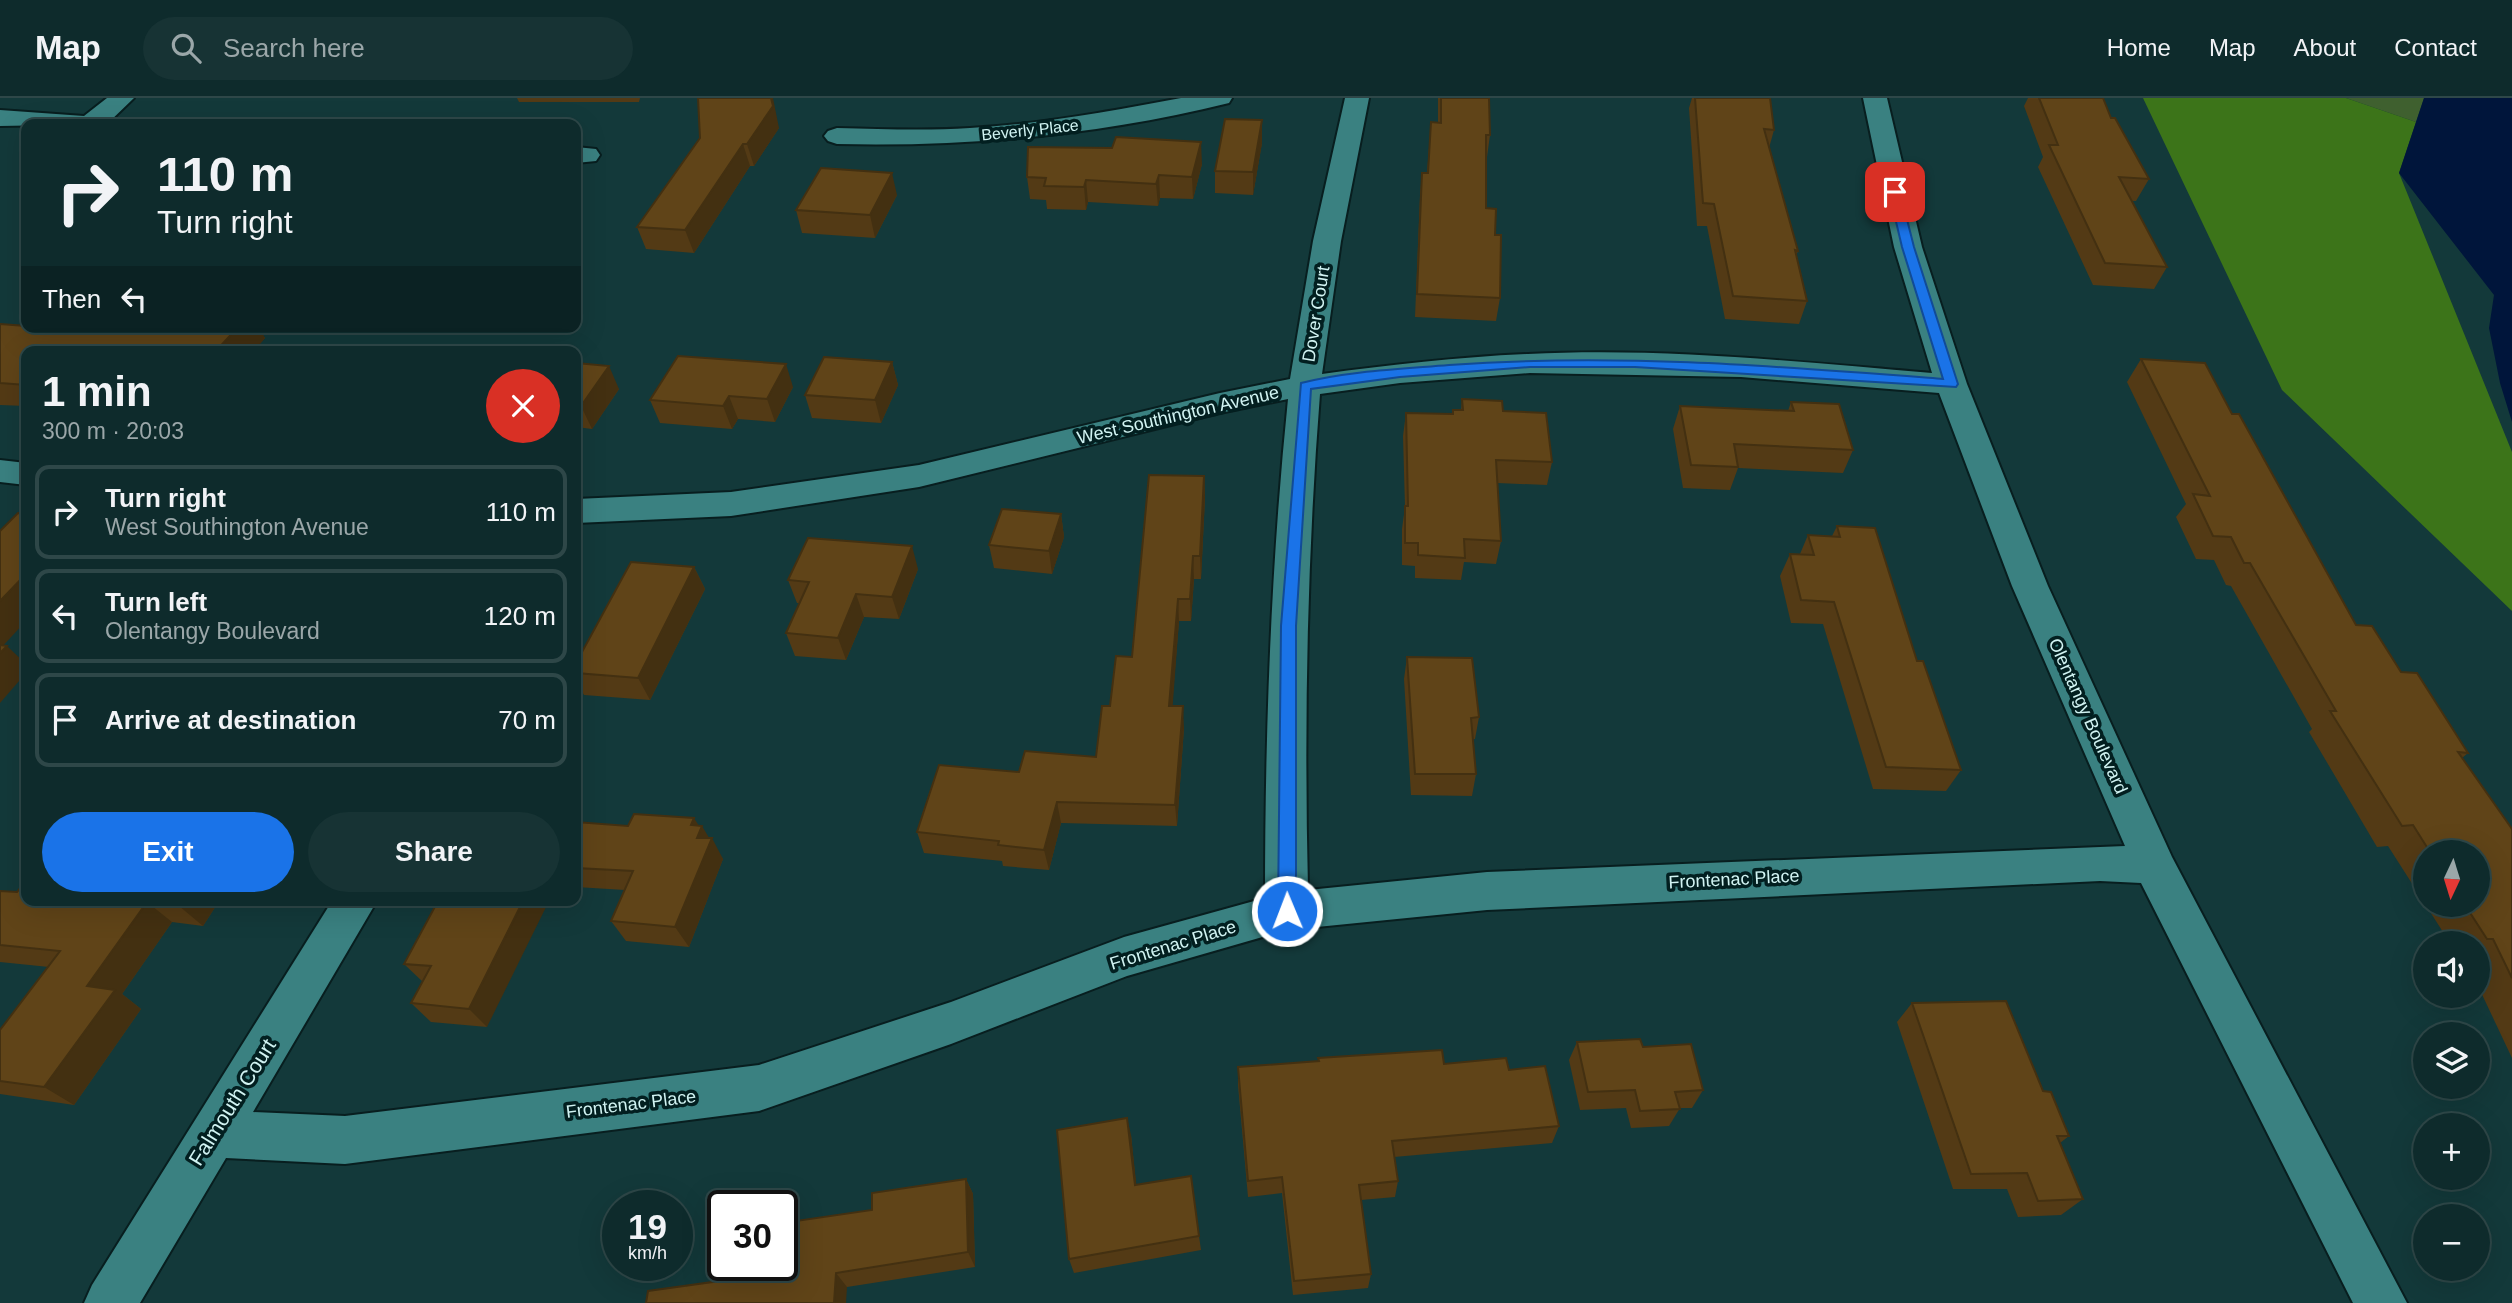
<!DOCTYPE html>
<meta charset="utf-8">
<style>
body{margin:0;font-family:Arial,sans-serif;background:#173334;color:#f1f3f6;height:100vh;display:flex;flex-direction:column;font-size:26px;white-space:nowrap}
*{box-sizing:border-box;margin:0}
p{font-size:23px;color:#9ba7a9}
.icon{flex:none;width:38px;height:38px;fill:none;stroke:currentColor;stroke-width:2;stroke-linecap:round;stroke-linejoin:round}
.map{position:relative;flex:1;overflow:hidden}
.drawer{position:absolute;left:21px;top:248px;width:560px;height:560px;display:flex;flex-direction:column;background:#0e2b2c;border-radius:14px;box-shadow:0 7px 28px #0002,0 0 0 2px #2e4748}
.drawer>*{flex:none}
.top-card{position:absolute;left:21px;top:21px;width:560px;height:214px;border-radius:14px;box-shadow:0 7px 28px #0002,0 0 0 2px #2e4748;background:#0e2b2c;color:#f1f3f6;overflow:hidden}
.needle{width:46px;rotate:184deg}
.buttons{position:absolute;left:2413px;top:742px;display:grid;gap:14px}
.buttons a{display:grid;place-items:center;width:77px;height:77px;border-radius:50%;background:#0e2b2c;box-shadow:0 7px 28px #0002,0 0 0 2px #2e4748;font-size:35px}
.speed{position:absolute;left:602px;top:1092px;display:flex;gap:14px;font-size:35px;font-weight:700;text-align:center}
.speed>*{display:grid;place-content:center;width:91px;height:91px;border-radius:50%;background:#0e2b2c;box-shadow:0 7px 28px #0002,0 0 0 2px #2e4748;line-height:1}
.speed small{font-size:18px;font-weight:400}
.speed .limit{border:4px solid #111;border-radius:10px;background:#fff;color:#111}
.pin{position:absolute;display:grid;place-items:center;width:60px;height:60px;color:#fff;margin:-30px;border-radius:14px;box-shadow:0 4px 10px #0006}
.me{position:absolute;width:77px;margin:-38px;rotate:359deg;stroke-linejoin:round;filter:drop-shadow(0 0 5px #0008)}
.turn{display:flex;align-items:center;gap:24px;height:147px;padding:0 21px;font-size:32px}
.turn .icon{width:91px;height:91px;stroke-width:2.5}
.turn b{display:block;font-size:49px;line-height:60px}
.then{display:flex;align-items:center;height:66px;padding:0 21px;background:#0003;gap:14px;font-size:26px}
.round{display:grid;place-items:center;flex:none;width:74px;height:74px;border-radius:37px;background:#173334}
.overview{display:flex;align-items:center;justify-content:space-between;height:119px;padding:0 21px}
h1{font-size:42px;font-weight:800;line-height:52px}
.primary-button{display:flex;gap:14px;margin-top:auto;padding:14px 21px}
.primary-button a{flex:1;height:80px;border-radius:42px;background:#1a73e8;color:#fff;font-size:28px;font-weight:800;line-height:80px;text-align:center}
.primary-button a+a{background:#173334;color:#f1f3f6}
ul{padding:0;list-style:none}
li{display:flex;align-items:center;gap:21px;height:94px;margin:0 14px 10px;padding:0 7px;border:4px solid #2e4748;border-radius:14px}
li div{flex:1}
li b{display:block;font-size:26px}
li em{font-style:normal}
header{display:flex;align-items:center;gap:42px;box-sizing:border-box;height:98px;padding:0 35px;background:#0e2b2c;border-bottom:2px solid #2e4748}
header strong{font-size:33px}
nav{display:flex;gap:38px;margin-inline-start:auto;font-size:24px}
.search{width:490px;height:63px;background:#173334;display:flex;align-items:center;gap:18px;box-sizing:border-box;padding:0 24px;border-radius:38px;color:#9ba7a9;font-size:26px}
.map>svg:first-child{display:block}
.green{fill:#3f602f}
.forest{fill:#3c7419}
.water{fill:#00153b}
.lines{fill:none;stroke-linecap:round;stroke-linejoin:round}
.street-casing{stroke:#081e1f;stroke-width:4}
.street{fill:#3a8181;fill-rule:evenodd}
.wall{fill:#533a15;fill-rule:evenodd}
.shaded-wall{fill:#433011}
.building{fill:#604418;stroke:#433011;stroke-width:2}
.route{fill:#1a73e8;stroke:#114b97;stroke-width:2}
.labels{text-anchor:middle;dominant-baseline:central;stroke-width:7;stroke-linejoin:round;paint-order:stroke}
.far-street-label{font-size:16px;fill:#d1f3f2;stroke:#021f20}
.street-label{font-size:18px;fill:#d1f3f2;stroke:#021f20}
.near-street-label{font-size:21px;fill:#d1f3f2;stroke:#021f20}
</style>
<header>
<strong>Map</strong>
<div class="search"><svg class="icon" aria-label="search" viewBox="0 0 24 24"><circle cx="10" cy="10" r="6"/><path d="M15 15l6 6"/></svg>Search here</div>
<nav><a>Home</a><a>Map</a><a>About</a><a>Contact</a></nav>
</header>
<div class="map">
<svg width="2512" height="1205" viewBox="0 0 2512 1205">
<rect width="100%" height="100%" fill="#13393a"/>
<path class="green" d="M 2346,0 L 2424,0 L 2416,24 Z"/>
<path class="forest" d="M 2143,0 L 2346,0 L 2416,24 L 2399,75 L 2512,354 L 2512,513 L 2282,292 Z"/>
<path class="water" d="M 2424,0 L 2512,0 L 2512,324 L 2500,285 L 2489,230 L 2494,197 L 2399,75 Z"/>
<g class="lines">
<g class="street-casing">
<g id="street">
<path d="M 107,0 L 134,0 L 107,26 L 0,28 L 0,12 L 84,18 Z"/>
<path d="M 1181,0 L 1232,0 L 1229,5 C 1100,37 969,49 837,46 L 828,43 L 824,38 L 828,33 L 837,30 C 881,31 926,33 970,30 C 1041,26 1112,13 1181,0 Z"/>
<path d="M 1345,0 L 1369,0 L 1341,143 L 1322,276 C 1390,267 1459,259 1528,256 C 1663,249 1798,264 1932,275 L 1894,149 L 1863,0 L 1887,0 L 1922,149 L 1967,286 L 2048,488 L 2172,759 L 2407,1205 L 2353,1205 L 2141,785 L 2100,783 L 1487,812 L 1287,832 L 1127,878 L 951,946 L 759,1013 L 345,1066 L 226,1060 L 140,1205 L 84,1205 L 92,1187 L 332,803 L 377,803 L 253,1014 L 345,1018 L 759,967 L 951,904 L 1124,839 L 1265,800 C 1265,633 1271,467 1288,301 L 1220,315 L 919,389 L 731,418 L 576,425 L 576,401 L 731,394 L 919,367 L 1220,295 L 1290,281 L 1313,143 ZM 1530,275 L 1741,279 L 1939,295 L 2012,488 L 2125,748 L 1487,774 L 1308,792 C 1304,626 1307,461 1320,296 L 1400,285 Z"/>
<path d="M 576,49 L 596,51 L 600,57 L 596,63 L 576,65 Z"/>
<path d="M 0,362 L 26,365 L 26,387 L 0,384 Z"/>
</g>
</g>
<use href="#street" class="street"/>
</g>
<g class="wall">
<path d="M 517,0 L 640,0 L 639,4 L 519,4 Z"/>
<path d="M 1438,0 L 1489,0 L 1490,37 L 1487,59 L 1486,59 L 1486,110 L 1495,137 L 1500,200 L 1496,223 L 1415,219 L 1420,97 L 1422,75 L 1427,75 L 1431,24 L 1438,25 Z"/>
<path d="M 1692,0 L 1770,0 L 1774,32 L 1769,50 L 1798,153 L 1796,158 L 1807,203 L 1799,226 L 1725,221 L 1707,128 L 1697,128 L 1689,10 Z"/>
<path d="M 2028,0 L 2103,0 L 2111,20 L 2149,81 L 2136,103 L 2132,103 L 2167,169 L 2154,191 L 2093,187 L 2038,69 L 2043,59 L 2024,8 Z"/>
<path d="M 779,30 L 754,68 L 750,68 L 694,155 L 646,151 L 637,129 L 700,40 Z"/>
<path d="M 1262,45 L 1253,97 L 1215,95 L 1215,73 Z"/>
<path d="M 1202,66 L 1193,101 L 1160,100 L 1158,108 L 1088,104 L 1086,112 L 1047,111 L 1046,102 L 1030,101 L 1027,79 Z"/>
<path d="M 897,97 L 875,140 L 802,135 L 796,112 Z"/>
<path d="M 0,226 L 165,235 L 171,229 L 258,229 L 265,240 L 253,254 L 26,254 L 26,308 L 0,307 Z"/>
<path d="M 576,257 L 584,266 L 619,291 L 592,331 L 576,329 Z"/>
<path d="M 2141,261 L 2232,316 L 2356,527 L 2401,574 L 2468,655 L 2462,660 L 2512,731 L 2512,960 L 2478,888 L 2478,845 L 2450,845 L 2388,748 L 2377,749 L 2309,634 L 2312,631 L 2231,488 L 2226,487 L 2214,462 L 2196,461 L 2176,419 L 2186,406 L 2127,284 ZM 2426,754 L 2478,754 L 2478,807 L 2426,807 Z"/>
<path d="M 892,264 L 898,287 L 881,325 L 812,320 L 805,297 Z"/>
<path d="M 793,289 L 775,324 L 738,321 L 732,331 L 660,325 L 650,302 Z"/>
<path d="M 1462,301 L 1503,313 L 1552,364 L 1547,387 L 1497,385 L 1501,443 L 1496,466 L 1464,464 L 1461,482 L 1415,480 L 1415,468 L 1402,467 L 1402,431 L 1405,409 L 1403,338 L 1406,315 L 1453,316 L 1453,312 L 1461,312 Z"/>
<path d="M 1791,304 L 1853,352 L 1843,375 L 1738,370 L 1730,392 L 1683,390 L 1673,331 L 1680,308 L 1788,313 Z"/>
<path d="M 1204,378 L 1205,400 L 1201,481 L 1194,481 L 1191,523 L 1179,523 L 1172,608 L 1184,630 L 1177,728 L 1061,725 L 1049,772 L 1003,768 L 1002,763 L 924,755 L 917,734 L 1019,674 L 1096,659 L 1110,608 L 1132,559 Z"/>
<path d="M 1061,416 L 1064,439 L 1052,476 L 994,470 L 989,447 Z"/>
<path d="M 1837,428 L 1917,563 L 1961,672 L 1946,693 L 1873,691 L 1823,526 L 1791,525 L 1780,478 L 1790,456 L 1800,456 L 1808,437 L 1832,438 Z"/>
<path d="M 694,469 L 705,491 L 650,602 L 584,597 L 576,583 L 576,565 Z"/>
<path d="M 918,471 L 899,521 L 864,519 L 846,562 L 795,558 L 786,535 L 800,505 L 797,505 L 788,482 Z"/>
<path d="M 1407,559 L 1479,619 L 1475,641 L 1473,641 L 1476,676 L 1472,698 L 1411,697 L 1404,581 Z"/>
<path d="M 576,724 L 628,728 L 699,728 L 723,761 L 689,849 L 626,843 L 611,823 L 625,792 L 576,789 Z"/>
<path d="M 0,793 L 17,794 L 26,803 L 219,803 L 203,828 L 172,824 L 122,896 L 141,911 L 74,1007 L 0,996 L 0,932 L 49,869 L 0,864 Z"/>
<path d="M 438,803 L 487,929 L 431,924 L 411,905 L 423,884 L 404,866 Z"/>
<path d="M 1912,905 L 2043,993 L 2069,1038 L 2060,1045 L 2083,1101 L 2061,1117 L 2018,1119 L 2007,1091 L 1953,1091 L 1897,924 Z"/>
<path d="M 1577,944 L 1643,949 L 1703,992 L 1692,1010 L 1680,1010 L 1669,1028 L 1631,1030 L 1626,1010 L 1580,1012 L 1569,962 Z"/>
<path d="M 1444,966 L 1509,972 L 1559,1028 L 1552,1045 L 1394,1059 L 1398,1083 L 1395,1099 L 1361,1102 L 1371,1176 L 1368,1190 L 1293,1197 L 1282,1095 L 1248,1099 L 1238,987 L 1238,969 Z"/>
<path d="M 1131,1037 L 1136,1086 L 1199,1138 L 1201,1152 L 1074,1175 L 1069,1161 Z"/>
<path d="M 966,1081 L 973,1096 L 975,1169 L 847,1189 L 741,1180 L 872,1112 Z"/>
</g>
<g class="shaded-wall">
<path d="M 771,0 L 773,0 L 779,30 L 754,68 L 747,46 Z"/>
<path d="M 1262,22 L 1262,45 L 1253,97 L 1253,74 Z"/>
<path d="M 1201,44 L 1202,66 L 1193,101 L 1192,79 Z"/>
<path d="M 743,46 L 750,68 L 694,155 L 685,132 Z"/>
<path d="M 892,75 L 897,97 L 875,140 L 870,117 Z"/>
<path d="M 1159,77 L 1160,100 L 1158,108 L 1156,86 Z"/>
<path d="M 1086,82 L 1088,104 L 1086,112 L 1084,89 Z"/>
<path d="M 238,229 L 258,229 L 265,240 L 253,254 L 215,254 Z"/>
<path d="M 580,258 L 591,281 L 576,268 L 576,263 Z"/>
<path d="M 892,264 L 898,287 L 881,325 L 875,302 Z"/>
<path d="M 786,266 L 793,289 L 775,324 L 767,301 Z"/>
<path d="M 609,268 L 619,291 L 592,331 L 581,308 Z"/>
<path d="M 729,298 L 738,321 L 732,331 L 723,308 Z"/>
<path d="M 1204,378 L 1205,400 L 1201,481 L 1200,458 Z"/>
<path d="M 1061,416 L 1064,439 L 1052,476 L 1049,453 Z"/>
<path d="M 912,448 L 918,471 L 899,521 L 892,499 Z"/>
<path d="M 1193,458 L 1194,481 L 1191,523 L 1190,501 Z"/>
<path d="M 694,469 L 705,491 L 650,602 L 638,580 Z"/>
<path d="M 26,476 L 26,523 L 0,551 L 0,503 Z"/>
<path d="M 856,496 L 864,519 L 846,562 L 838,540 Z"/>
<path d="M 1178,501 L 1179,523 L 1171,630 L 1169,608 Z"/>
<path d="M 7,548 L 26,566 L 26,575 L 0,605 L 0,555 Z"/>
<path d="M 1183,608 L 1184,630 L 1177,728 L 1175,707 Z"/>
<path d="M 1057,704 L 1061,725 L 1049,772 L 1044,752 Z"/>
<path d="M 694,720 L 701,731 L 702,728 L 711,743 L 712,740 L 723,761 L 689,849 L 675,829 L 691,727 Z"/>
<path d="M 182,803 L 219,803 L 203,828 L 179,808 Z"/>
<path d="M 523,803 L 549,803 L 487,929 L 469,911 Z"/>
<path d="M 147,804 L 172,824 L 122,896 L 141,911 L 74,1007 L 44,989 L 87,888 Z"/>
<path d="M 1127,1020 L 1131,1037 L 1138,1102 L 1135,1087 Z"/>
<path d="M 966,1081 L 973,1096 L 975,1169 L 968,1154 Z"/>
<path d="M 836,1175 L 847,1189 L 846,1205 L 834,1205 Z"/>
</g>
<g class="building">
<path d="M 698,0 L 771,0 L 773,8 L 747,46 L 743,46 L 685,132 L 637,129 L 700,40 Z"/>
<path d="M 1441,0 L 1489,0 L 1490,37 L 1486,37 L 1486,110 L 1496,111 L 1495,137 L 1501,137 L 1500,200 L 1417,196 L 1422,75 L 1428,75 L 1431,24 L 1441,25 Z"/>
<path d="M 1695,0 L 1770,0 L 1774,32 L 1764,31 L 1798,153 L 1795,152 L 1807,203 L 1733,198 L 1714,106 L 1703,105 Z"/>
<path d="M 2039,0 L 2103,0 L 2111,20 L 2115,20 L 2149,81 L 2119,79 L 2167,169 L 2105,165 L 2049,47 L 2058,47 Z"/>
<path d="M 1225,21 L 1262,22 L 1253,74 L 1215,73 Z"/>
<path d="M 1116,39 L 1201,44 L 1192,79 L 1159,77 L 1156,86 L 1086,82 L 1084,89 L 1044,88 L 1046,80 L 1027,79 L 1028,49 L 1112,50 Z"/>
<path d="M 821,70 L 892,75 L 870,117 L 796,112 Z"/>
<path d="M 0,226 L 26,228 L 26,229 L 55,229 L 165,235 L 171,229 L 238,229 L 215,254 L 26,254 L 26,287 L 0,285 Z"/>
<path d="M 482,250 L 532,254 L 479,254 Z"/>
<path d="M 678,258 L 786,266 L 767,301 L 729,298 L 723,308 L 650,302 Z"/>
<path d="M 824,259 L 892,264 L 875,302 L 805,297 Z"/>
<path d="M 2141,261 L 2205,265 L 2232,316 L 2239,316 L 2356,527 L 2372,528 L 2401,574 L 2417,575 L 2468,655 L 2458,654 L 2512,731 L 2512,880 L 2493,841 L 2487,841 L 2465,807 L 2478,807 L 2478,754 L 2430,754 L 2413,727 L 2402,728 L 2330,613 L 2336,613 L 2250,465 L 2244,465 L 2231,439 L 2213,438 L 2193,396 L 2210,398 Z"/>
<path d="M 576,265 L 609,268 L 581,308 L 576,307 Z"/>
<path d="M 1462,301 L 1502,303 L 1503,313 L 1546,315 L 1552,364 L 1496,362 L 1501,443 L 1464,441 L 1465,460 L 1418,457 L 1418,445 L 1405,445 L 1405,408 L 1408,408 L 1406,315 L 1453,316 L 1453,312 L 1463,312 Z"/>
<path d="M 1791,304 L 1839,306 L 1853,352 L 1734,346 L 1738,369 L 1691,367 L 1680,308 L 1794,313 Z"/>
<path d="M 1149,377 L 1204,378 L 1200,458 L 1193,458 L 1190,501 L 1178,501 L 1169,608 L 1183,608 L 1175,707 L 1057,704 L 1044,752 L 998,747 L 999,743 L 917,734 L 939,667 L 1019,674 L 1025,653 L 1096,659 L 1102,608 L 1110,608 L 1116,558 L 1132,559 Z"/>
<path d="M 1002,411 L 1061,416 L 1049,453 L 989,447 Z"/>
<path d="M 18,415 L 26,416 L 26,476 L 0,503 L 0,433 Z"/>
<path d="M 1837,428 L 1875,430 L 1917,563 L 1923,563 L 1961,672 L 1886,669 L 1834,504 L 1801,502 L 1790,456 L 1814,457 L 1808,437 L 1840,439 Z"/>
<path d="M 808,440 L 912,448 L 892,499 L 856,496 L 838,540 L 786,535 L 809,484 L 788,482 Z"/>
<path d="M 631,464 L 694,469 L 638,580 L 576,575 L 576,565 Z"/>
<path d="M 0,547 L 7,548 L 0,555 Z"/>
<path d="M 1407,559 L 1472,560 L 1479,619 L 1471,620 L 1476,676 L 1415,676 Z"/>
<path d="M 634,716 L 694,720 L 691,727 L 702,728 L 697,740 L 712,740 L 675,829 L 611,823 L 633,773 L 576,770 L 576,724 L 628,728 Z"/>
<path d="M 26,783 L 26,803 L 182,803 L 179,808 L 147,804 L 87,888 L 115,892 L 44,989 L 0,983 L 0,932 L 60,853 L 0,847 L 0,793 L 17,794 Z"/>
<path d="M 438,803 L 523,803 L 469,911 L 411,905 L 431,868 L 404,866 Z"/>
<path d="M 2006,903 L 2043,993 L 2051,994 L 2069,1038 L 2057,1038 L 2083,1101 L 2038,1103 L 2027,1075 L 1971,1076 L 1912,905 Z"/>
<path d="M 1640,941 L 1643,949 L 1691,946 L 1703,992 L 1675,994 L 1680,1011 L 1640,1013 L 1635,992 L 1588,994 L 1577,944 Z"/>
<path d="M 1442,952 L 1444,966 L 1506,960 L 1509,972 L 1545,968 L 1559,1028 L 1392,1043 L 1398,1083 L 1359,1087 L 1371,1176 L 1294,1183 L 1282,1079 L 1248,1083 L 1238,969 L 1319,963 L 1318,960 Z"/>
<path d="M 1127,1020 L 1135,1087 L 1191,1078 L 1199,1138 L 1069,1161 L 1057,1032 Z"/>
<path d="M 966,1081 L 968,1154 L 836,1175 L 834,1205 L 646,1205 L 648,1193 L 741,1180 L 742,1167 L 782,1167 L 782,1125 L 872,1112 L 872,1095 Z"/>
</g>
<path class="route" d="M 1895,91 L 1900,94 L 1914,149 L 1958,286 L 1956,289 L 1635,269 L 1530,269 L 1400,279 L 1311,291 L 1296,528 L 1296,813 L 1293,819 L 1287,821 L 1281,819 L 1278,813 L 1281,528 L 1301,285 C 1348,273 1400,271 1449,267 C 1617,255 1775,268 1943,281 L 1902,149 L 1889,94 Z"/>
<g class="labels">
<g class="far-street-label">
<text transform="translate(1030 32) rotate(-6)">Beverly Place</text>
</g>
<g class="street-label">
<text transform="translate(1316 216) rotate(-81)">Dover Court</text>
<text transform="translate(1178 317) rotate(-13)">West Southington Avenue</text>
<text transform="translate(2088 618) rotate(66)">Olentangy Boulevard</text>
<text transform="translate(1734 781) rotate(-3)">Frontenac Place</text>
<text transform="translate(1173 847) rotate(-17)">Frontenac Place</text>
<text transform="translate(631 1006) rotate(-7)">Frontenac Place</text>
</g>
<g class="near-street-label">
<text transform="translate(232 1004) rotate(-58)">Falmouth Court</text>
</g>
</g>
</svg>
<div class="buttons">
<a><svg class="needle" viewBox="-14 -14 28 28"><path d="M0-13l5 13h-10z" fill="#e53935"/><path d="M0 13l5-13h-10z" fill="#9ba7a9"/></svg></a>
<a><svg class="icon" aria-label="sound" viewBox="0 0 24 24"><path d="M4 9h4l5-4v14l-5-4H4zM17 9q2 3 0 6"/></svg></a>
<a><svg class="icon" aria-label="layers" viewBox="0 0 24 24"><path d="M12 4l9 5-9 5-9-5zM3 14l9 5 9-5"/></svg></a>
<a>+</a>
<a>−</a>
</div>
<div class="speed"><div>19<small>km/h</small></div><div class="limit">30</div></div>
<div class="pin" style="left:1895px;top:94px;background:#d93025"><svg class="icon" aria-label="arrive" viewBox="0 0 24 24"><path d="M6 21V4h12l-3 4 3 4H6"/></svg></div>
<svg class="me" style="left:1287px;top:813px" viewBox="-20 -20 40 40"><circle r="17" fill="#1a73e8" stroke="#fff" stroke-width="3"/><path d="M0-11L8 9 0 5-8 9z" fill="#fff"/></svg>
<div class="top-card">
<div class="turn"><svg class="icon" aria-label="right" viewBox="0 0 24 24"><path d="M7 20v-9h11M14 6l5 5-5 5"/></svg><div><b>110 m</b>Turn right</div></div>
<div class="then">Then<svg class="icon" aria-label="left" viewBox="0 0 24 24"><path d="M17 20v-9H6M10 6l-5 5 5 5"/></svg></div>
</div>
<section class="drawer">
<div class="overview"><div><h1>1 min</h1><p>300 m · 20:03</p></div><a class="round" style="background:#d93025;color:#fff"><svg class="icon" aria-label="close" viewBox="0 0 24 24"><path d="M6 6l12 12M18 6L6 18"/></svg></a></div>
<ul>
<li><svg class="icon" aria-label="right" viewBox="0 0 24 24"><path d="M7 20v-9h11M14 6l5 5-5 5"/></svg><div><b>Turn right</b><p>West Southington Avenue</p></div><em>110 m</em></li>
<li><svg class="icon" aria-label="left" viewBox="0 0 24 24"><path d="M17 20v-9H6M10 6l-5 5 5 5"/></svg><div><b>Turn left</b><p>Olentangy Boulevard</p></div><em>120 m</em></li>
<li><svg class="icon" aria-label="arrive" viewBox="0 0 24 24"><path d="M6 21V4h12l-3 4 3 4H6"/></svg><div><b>Arrive at destination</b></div><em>70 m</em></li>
</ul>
<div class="primary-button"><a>Exit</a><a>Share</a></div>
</section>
</div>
